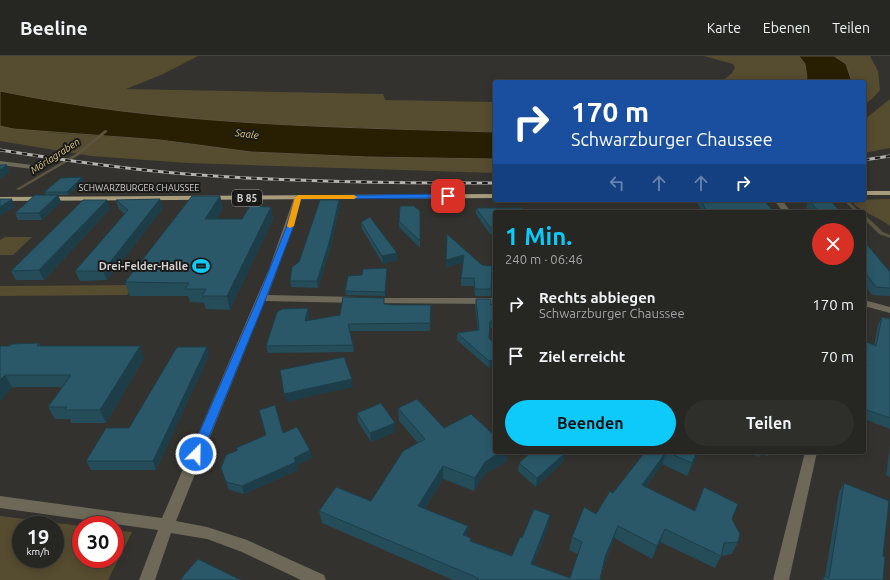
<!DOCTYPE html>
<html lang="de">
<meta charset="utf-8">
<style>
body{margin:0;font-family:Ubuntu,sans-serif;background:#2e2e2b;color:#f1f3f6;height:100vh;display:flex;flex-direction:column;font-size:15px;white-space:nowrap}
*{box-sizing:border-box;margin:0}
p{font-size:13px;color:#a4a5a6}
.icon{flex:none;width:22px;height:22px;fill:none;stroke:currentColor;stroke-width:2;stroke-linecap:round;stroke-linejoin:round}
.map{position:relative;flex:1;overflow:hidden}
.sheet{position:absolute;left:493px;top:154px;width:373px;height:244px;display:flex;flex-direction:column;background:#262623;border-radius:4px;box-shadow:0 2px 10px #0003,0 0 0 1px #424341}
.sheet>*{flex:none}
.banner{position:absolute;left:493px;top:24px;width:373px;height:122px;border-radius:4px;box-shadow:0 2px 10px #0003,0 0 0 1px #424341;background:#1a4fa0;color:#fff;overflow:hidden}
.speed{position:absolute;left:12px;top:460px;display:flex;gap:8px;font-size:20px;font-weight:700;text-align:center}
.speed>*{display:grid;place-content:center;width:52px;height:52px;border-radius:50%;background:#262623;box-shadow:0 2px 10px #0003,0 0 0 1px #424341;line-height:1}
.speed small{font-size:10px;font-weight:400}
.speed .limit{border:6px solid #d22;background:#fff;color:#111}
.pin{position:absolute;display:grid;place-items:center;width:34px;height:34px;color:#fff;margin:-17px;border-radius:8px;box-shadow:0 2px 6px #0006}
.me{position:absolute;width:44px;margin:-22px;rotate:23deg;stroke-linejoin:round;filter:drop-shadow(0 0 3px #0008)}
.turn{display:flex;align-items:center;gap:14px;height:84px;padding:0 12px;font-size:18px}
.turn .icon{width:52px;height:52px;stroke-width:2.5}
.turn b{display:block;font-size:28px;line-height:34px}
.lanes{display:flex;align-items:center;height:38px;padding:0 12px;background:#0003;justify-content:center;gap:20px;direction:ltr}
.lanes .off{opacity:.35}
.round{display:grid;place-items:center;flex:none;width:42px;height:42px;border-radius:21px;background:#2e2e2b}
.headline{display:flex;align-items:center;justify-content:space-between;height:68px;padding:0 12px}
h1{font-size:24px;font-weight:700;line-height:30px;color:#0dcafa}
.primary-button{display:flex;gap:8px;margin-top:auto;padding:8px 12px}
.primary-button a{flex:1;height:46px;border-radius:24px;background:#0dcafa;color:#111;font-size:16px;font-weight:700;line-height:46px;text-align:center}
.primary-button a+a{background:#2e2e2b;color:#f1f3f6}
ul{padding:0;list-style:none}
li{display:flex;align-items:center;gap:12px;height:52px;padding:0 12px}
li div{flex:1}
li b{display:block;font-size:15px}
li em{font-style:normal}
header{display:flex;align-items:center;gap:24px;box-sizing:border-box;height:56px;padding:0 20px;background:#262623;border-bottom:1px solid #424341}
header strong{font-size:19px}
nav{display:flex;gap:22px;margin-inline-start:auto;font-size:14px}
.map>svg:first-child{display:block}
.green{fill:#564c30;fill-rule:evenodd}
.water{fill:#281f03;stroke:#5b5440}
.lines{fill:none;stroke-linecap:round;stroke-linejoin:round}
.stream{fill:#5b5440;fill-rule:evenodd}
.minor{fill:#6d6858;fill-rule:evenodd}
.major{fill:#a79c7b;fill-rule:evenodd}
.rail-casing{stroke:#b5b4b2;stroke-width:3}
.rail{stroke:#1a1a18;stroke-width:2;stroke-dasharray:5.5;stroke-linecap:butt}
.wall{fill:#244c59}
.shaded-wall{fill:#1d3e49}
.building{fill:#2a5868;stroke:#1d3e49}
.route{fill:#1a73e8;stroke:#114b97}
.slow{fill:#f59e0b}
.labels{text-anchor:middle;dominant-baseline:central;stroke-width:4;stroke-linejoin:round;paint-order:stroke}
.far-street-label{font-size:9px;fill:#d2d1cf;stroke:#1a1a18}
.far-water-label{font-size:10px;font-style:italic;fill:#dbc685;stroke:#1a1a18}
.shield{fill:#1a1a18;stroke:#9b9a98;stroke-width:1}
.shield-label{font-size:10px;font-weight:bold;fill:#d2d1cf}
.poi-label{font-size:11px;font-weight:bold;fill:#d2d1cf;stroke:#1a1a18;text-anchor:end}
</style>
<header>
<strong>Beeline</strong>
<nav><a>Karte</a><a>Ebenen</a><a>Teilen</a></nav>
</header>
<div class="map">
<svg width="890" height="524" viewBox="0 0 890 524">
<rect width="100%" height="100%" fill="#33322f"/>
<g class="green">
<path d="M 0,0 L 198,0 L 161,19 L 126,33 L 383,38 L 385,44 L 495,46 L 495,76 C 330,71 162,69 0,35 Z"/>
<path d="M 704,0 L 799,0 L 805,8 L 807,22 L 804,26 L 721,26 L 732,17 L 735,12 L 733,8 Z"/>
<path d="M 834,0 L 870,0 L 878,15 L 880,34 L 873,42 L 864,49 L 864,26 L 852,26 L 846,8 Z"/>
<path d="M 890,43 L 890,92 L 864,97 L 864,64 Z"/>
<path d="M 0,70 L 55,77 L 160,84 L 251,96 L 367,101 L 495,103 L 495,117 L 188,107 L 91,100 L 0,85 Z"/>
<path d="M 890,143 L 890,170 C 879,161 865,158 854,148 L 854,144 Z"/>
<path d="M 5,181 L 32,181 L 13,199 L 0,199 L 0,184 Z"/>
<path d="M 134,229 L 127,239 L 0,240 L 0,230 Z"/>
<path d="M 0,460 L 81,470 L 81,503 L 115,503 L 115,474 L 132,476 L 108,524 L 0,524 ZM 21,469 L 55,469 L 55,503 L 21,503 Z"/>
</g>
<g class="water">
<path d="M 799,0 L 834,0 L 846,8 L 852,26 L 804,26 L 807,22 L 805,8 Z"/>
<path d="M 0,35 C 162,69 330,71 495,76 L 495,103 L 367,101 L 251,96 L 160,84 L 13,73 L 0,70 Z"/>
</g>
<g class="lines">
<g class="stream">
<path d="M 105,74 L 108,75 L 79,99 L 19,134 L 16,133 L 77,97 Z"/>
<path d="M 843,144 L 847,144 L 860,156 L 856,156 Z"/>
<path d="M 864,160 L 866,160 L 883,176 L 890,179 L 890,182 L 879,178 L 864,163 Z"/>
</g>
<g class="minor">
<path d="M 0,105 L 40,110 L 43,112 L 40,114 L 0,109 Z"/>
<path d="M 295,139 L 298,139 L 302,141 L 291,177 L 268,239 L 356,241 L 361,244 L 356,247 L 265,245 L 176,465 L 207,471 L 247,484 L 324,519 L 326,524 L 301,524 L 242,496 L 207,483 L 171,477 L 155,524 L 139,524 L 158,474 L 0,452 L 0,440 L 162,462 L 269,213 Z"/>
<path d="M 774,144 L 782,144 L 791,156 L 783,156 Z"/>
<path d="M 372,242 L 495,242 L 495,248 L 369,247 L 367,245 Z"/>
<path d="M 864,244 L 890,251 L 890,257 L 864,250 Z"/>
<path d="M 805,396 L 817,396 L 789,524 L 773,524 Z"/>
</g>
<g class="major">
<rect x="864" y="135" width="26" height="4"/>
<path d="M 495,138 L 495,142 L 0,145 L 0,141 Z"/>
</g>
<g class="rail-casing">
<g id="rail">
<path d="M 0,94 C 62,104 124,113 186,118 C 289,126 392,127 495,127"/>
<path d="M 864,104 L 890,100"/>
</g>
</g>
<use href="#rail" class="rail"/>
</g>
<g class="wall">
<path d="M 84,125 L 68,139 L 46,139 L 44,136 Z"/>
<path d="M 58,139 L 61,146 L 42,164 L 18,164 L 15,157 Z"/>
<path d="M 220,140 L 223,152 L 216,163 L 242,163 L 271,151 L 273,163 L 230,254 L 206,253 L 204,247 L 190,246 L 188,240 L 130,240 L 125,226 Z"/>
<path d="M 116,144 L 163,152 L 107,224 L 80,225 L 75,215 L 125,158 L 119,153 Z"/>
<path d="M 697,144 L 764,144 L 774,156 L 702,156 L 696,145 Z"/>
<path d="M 809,144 L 816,144 L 840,156 L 810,156 L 806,151 Z"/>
<path d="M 340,150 L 330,193 L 318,232 L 291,231 L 290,225 Z"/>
<path d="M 476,152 L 495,156 L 495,181 L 489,177 L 476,158 Z"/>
<path d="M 110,153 L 44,224 L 16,224 L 11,215 Z"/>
<path d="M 420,155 L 420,192 L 399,171 L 399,165 Z"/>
<path d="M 361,166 L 398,204 L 383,208 L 362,173 Z"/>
<path d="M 447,178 L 482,209 L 492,210 L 491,240 L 475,240 L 474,230 L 461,230 L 461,222 L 463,206 L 446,212 Z"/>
<path d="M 864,185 L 890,216 L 890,240 L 872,239 L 864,228 Z"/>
<path d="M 387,216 L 385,240 L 346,239 L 345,235 L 362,219 Z"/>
<path d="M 476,243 L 491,249 L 495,249 L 495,272 L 489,272 L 489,282 L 495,289 L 489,312 L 457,284 L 457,277 L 478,274 L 475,250 Z"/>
<path d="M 384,248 L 431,256 L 430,275 L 350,275 L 353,289 L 354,296 L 268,297 L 266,290 L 308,252 L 309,260 L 308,265 L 340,259 Z"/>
<path d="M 882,261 L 889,263 L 890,261 L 890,373 L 864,363 L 864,291 L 867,286 L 874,289 L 878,269 Z"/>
<path d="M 39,287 L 40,290 L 144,302 L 106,367 L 71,367 L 70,363 L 55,363 L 48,351 L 62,331 L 12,331 L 0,345 L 0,290 L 9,290 Z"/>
<path d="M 209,299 L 156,414 L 91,414 L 86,405 L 129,372 Z"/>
<path d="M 398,352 L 444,372 L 507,405 L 484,419 L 474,435 L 443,423 L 425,453 L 467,481 L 471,485 L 512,500 L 522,482 L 548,472 L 533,509 L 570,522 L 578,498 L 569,494 L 572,481 L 596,458 L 645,396 L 699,396 L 687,420 L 662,408 L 646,431 L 694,455 L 704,431 L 732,463 L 738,486 L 732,498 L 721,500 L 715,512 L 660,486 L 652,503 L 614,482 L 603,512 L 600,523 L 602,524 L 453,524 L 322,467 L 319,455 L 371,445 L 418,387 L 399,365 Z"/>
<path d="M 357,357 L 395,367 L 395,376 L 371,386 L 358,366 Z"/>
<path d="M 283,377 L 310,394 L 312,402 L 297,409 L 298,414 L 244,438 L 229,434 L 221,412 L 237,394 L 236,392 Z"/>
<path d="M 890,390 L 890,421 L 886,419 Z"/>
<path d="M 747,396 L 770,396 L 768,400 L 761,397 L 759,401 Z"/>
<path d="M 565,397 L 563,406 L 536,431 L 518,415 L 519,407 Z"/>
<path d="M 844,427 L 883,500 L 883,524 L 821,524 L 825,520 L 839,436 Z"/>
</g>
<g class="shaded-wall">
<path d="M 7,109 L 10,116 L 0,123 L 0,114 Z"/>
<path d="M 82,121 L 84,125 L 68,139 L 67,136 Z"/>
<path d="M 58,139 L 61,146 L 42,164 L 39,157 Z"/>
<path d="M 220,140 L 223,152 L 209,175 L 205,163 Z"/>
<path d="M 12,143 L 15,151 L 0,160 L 0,151 Z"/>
<path d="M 160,143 L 163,152 L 107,224 L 103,215 Z"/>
<path d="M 107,144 L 110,153 L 44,224 L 39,214 Z"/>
<path d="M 339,144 L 340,150 L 330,193 L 318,232 L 317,225 Z"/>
<path d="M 271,151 L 273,163 L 230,254 L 227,240 Z"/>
<path d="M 397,197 L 398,204 L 383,208 L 382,200 Z"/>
<path d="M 464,199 L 464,206 L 446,212 L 446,204 Z"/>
<path d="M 387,212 L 387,216 L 385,240 L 385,236 Z"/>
<path d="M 308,252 L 309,260 L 306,272 L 305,265 Z"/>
<path d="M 140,290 L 144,302 L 106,367 L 100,354 Z"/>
<path d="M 207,291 L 209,299 L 156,414 L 153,405 Z"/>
<path d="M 495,303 L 495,309 L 489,312 L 489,305 Z"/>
<path d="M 5,319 L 12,331 L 0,345 L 0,324 Z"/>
<path d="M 352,323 L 353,331 L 286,346 L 284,338 Z"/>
<path d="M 395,367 L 395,376 L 371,386 L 370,377 Z"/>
<path d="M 310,394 L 312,402 L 297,409 L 298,414 L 244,438 L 242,430 L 294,402 Z"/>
<path d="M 501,396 L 508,396 L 507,405 L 484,419 L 474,435 L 475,422 L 485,406 Z"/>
<path d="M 666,396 L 662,409 L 638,442 L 642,429 Z"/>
<path d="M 697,396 L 699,396 L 687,420 L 692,407 Z"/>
<path d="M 565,397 L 563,406 L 536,431 L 537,422 Z"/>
<path d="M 443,410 L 443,423 L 419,463 L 418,450 Z"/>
<path d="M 550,459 L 548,472 L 529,520 L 531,508 Z"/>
<path d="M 468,470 L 467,483 L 463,479 Z"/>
<path d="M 618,470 L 614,482 L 602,514 L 605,501 Z"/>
<path d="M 665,473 L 660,486 L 652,503 L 657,490 Z"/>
</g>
<g class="building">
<path d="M 0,109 L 7,109 L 0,114 Z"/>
<path d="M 82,121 L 67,136 L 44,136 L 61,122 Z"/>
<path d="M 35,139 L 58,139 L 39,157 L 15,157 Z"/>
<path d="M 192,140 L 220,140 L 205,163 L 242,163 L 250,150 L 271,151 L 227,240 L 202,240 L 206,233 L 185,233 L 189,227 L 125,226 Z"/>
<path d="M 0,143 L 12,143 L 0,151 Z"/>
<path d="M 160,143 L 103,215 L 75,215 L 128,154 L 116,144 Z"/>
<path d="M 83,144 L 107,144 L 39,214 L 11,215 Z"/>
<path d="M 320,144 L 339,144 L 329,187 L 317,225 L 290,225 L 292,211 L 299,206 Z"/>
<path d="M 701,144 L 764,144 L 774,156 L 707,156 Z"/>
<path d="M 809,144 L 831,145 L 840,156 L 819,156 Z"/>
<path d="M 400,150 L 414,150 L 420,155 L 420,185 L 399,165 Z"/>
<path d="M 476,152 L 523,152 L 524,156 L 495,156 L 495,174 L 490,171 Z"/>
<path d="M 370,161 L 397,197 L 382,200 L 361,166 Z"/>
<path d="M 447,178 L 482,209 L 492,210 L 491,233 L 475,233 L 474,222 L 461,222 L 464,199 L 446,204 Z"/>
<path d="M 864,185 L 890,216 L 890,232 L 876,231 L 864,215 Z"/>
<path d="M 387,212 L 385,236 L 345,235 L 348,220 L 362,219 L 363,213 Z"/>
<path d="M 343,241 L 384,242 L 384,248 L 393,249 L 431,249 L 430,267 L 348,268 L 353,289 L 266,290 L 277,256 L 282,253 L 308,252 L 305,265 L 340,259 Z"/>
<path d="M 476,243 L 491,243 L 491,249 L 495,249 L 495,265 L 490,265 L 489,282 L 495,289 L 495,303 L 489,305 L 457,277 L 479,274 Z"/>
<path d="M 882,261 L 890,263 L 890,362 L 864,353 L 864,326 L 867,308 L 864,307 L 864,300 L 867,286 L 876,290 Z"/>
<path d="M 39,287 L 37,290 L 140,290 L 100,354 L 65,354 L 67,351 L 48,351 L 71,319 L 5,319 L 0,324 L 0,290 L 9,290 L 12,288 Z"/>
<path d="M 177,291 L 207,291 L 153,405 L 86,405 L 106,372 L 129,372 Z"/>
<path d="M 344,301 L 352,323 L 284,338 L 280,314 Z"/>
<path d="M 417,343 L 444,372 L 471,358 L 495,380 L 495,396 L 501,396 L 485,406 L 475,422 L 443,410 L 418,450 L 468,470 L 463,479 L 471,482 L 470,485 L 512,500 L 520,481 L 522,482 L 534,453 L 550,459 L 531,508 L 570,522 L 582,486 L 572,481 L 584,451 L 596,458 L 610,435 L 613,437 L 645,396 L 666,396 L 642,429 L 695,455 L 704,431 L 738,448 L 732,463 L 740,478 L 738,486 L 724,487 L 721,500 L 665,473 L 657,490 L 618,470 L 605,501 L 600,523 L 602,524 L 479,524 L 478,523 L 478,522 L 319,455 L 336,431 L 371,445 L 403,395 L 425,383 L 398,352 Z"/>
<path d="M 381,347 L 395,367 L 370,377 L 357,357 Z"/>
<path d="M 275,349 L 283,377 L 297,371 L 310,394 L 294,402 L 296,406 L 242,430 L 226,426 L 221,412 L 226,399 L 238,394 L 236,392 L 266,379 L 259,354 Z"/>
<path d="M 531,396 L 563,396 L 565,397 L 537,422 L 519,407 Z"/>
<path d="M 667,396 L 697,396 L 692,407 Z"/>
<path d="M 844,427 L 889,445 L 883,500 L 885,501 L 883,524 L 824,524 L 824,520 L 829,522 Z"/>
<path d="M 198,503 L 241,524 L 181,524 L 183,520 Z"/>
</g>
<path class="route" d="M 448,138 L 450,139 L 450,142 L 301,143 L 293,172 L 266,242 L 202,398 L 200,402 L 196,403 L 192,402 L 190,398 L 258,242 L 286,172 L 296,140 Z"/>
<path class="slow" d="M 298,139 L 354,139 L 357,141 L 354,143 L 301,143 L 294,170 L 290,172 L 288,171 L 287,170 L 295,141 Z"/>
<defs>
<g id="stadium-bare" transform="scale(1.38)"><path d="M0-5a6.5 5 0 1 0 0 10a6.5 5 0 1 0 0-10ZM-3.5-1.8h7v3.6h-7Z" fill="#0dcafa" stroke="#1a1a18" stroke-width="2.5" paint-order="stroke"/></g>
</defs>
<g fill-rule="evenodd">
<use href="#stadium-bare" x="201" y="210"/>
</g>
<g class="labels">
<g class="far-street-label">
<text x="139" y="132">SCHWARZBURGER CHAUSSEE</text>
</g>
<g class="far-water-label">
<text transform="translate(247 78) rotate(7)">Saale</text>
<text transform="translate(55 100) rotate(-33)">Mörlagraben</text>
</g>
<rect class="shield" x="232" y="134" width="30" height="16" rx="3"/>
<g class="shield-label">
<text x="247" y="142">B 85</text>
</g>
<g class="poi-label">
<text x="188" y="210">Drei-Felder-Halle</text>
</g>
</g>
</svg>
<div class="speed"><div>19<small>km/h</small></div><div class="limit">30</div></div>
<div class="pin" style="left:448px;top:140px;background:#d93025"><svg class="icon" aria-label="arrive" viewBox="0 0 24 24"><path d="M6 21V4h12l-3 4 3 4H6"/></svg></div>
<svg class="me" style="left:196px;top:398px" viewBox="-20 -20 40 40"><circle r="17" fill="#1a73e8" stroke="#fff" stroke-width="3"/><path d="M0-11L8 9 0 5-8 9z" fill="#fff"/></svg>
<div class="banner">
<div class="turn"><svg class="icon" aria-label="right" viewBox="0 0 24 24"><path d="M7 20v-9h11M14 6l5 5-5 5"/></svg><div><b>170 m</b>Schwarzburger Chaussee</div></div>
<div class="lanes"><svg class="icon off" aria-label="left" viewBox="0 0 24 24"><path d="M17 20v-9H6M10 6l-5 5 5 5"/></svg><svg class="icon off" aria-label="ahead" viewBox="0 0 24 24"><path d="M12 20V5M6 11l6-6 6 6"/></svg><svg class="icon off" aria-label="ahead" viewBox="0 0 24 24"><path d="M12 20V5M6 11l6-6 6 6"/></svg><svg class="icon" aria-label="right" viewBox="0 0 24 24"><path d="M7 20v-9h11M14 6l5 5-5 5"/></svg></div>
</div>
<section class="sheet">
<div class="headline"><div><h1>1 Min.</h1><p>240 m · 06:46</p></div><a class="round" style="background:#d93025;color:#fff"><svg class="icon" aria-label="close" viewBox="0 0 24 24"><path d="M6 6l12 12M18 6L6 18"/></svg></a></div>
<ul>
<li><svg class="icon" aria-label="right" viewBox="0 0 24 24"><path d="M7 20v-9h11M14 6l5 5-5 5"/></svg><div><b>Rechts abbiegen</b><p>Schwarzburger Chaussee</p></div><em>170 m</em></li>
<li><svg class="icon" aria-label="arrive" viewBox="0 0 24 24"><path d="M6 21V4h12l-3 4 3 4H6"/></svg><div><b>Ziel erreicht</b></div><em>70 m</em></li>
</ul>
<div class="primary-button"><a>Beenden</a><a>Teilen</a></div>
</section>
</div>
